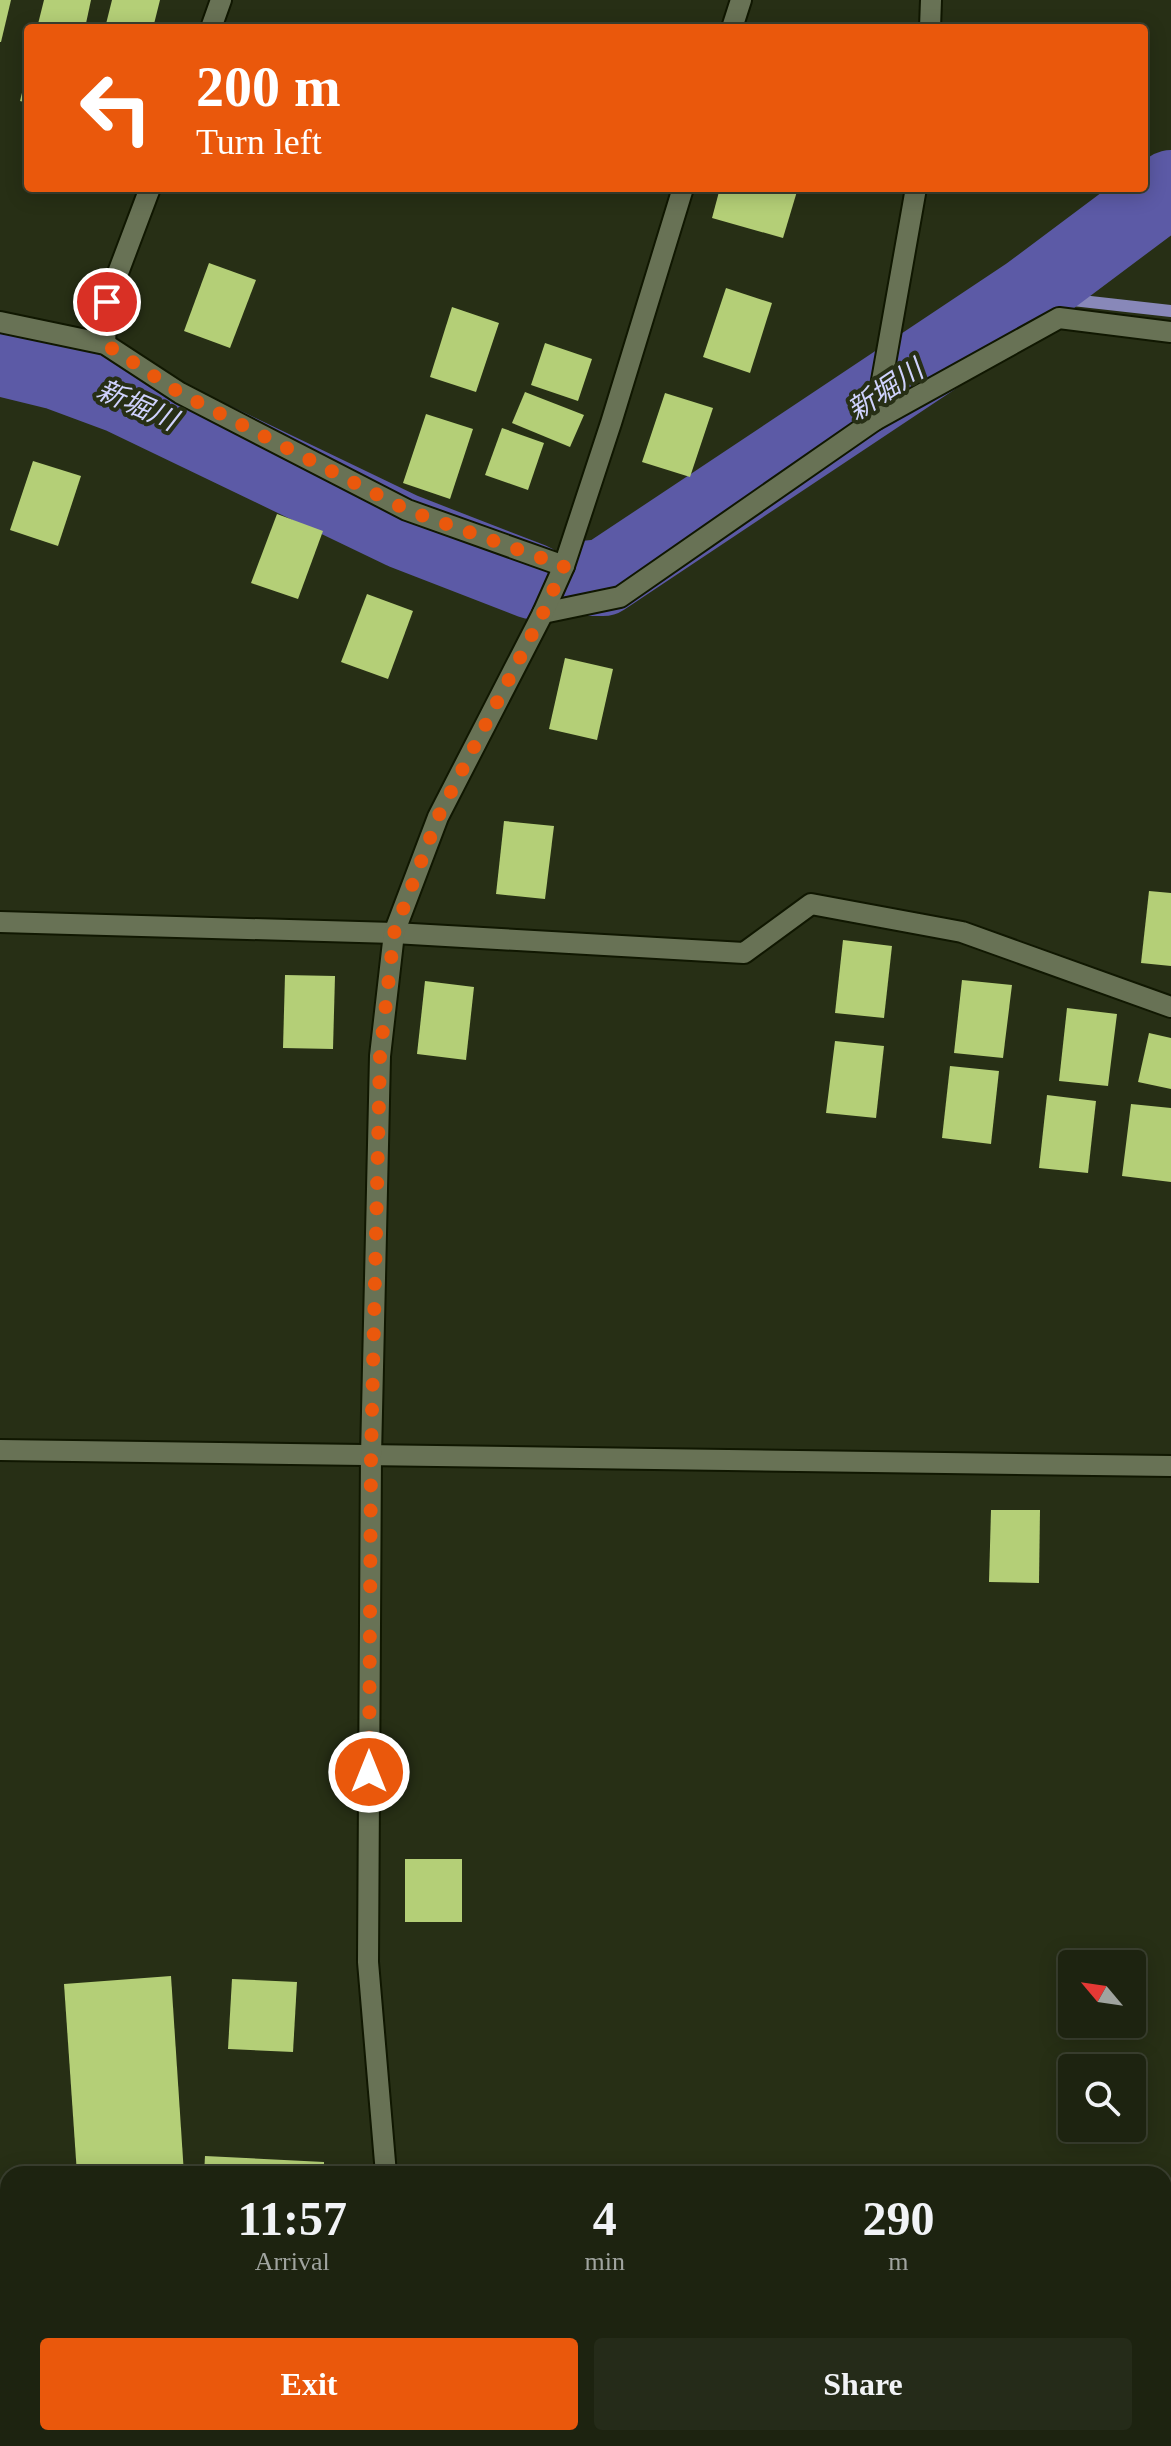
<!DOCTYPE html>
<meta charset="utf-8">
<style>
body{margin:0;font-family:"Times New Roman","Noto Sans JP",serif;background:#252b19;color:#f1f3f6;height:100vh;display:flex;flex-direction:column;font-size:30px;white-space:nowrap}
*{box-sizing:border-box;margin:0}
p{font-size:26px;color:#a0a49f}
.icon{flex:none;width:44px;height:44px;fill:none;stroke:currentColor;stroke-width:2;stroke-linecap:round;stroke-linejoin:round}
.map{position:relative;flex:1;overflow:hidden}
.drawer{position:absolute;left:0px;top:2166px;width:1172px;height:280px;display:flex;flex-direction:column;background:#1d2310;border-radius:24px 24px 0 0;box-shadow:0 4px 20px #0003,0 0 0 2px #3b4030}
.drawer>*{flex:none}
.top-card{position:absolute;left:24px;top:24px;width:1124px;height:168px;border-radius:8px;box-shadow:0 4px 20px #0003,0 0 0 2px #3b4030;background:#ea580c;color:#fff;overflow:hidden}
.needle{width:52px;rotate:299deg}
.tools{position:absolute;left:1058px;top:1950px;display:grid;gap:16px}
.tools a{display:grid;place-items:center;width:88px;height:88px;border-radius:8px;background:#1d2310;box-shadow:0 4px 20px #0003,0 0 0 2px #3b4030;font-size:40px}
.pin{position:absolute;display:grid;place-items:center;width:68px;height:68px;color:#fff;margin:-34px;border:4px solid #fff;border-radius:50%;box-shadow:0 2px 8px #0007}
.me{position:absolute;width:88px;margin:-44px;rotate:0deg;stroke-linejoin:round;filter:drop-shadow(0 0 6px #0008)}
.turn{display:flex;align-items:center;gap:28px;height:168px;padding:0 40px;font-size:36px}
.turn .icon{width:104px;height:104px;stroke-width:2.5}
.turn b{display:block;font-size:56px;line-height:68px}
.eta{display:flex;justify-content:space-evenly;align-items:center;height:136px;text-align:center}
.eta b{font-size:48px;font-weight:700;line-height:56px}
.button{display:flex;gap:16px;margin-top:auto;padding:16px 40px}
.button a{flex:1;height:92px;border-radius:8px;background:#ea580c;color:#fff;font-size:32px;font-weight:700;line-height:92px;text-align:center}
.button a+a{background:#252b19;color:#f1f3f6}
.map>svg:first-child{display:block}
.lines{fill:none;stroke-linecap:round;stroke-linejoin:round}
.stream{stroke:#8888b9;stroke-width:12}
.river{stroke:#5c5aa6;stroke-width:76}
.building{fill:#b4cf77}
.minor-casing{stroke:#101701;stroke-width:24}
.minor{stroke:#687255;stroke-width:20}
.route{stroke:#ea580c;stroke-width:14;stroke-dasharray:0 25.2}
.labels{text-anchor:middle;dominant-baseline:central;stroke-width:8;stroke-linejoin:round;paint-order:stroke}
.water-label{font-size:28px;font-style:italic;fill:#cfd2fd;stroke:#272f15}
</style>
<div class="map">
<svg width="1171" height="2446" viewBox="0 0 1171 2446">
<rect width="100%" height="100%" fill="#272f15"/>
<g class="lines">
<path class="stream" d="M 1028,295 L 1171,311"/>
<g class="river">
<path d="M 0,358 L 58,372 L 120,395 L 403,531 L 532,581"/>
<path d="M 591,578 L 603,578 L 1028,295 L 1171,188"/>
</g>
</g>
<g class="building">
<path d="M 0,0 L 11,0 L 1,42 L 0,42 Z"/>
<path d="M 44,0 L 91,0 L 85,28 L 37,28 Z"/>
<path d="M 112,0 L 160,0 L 153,28 L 105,28 Z"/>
<path d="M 27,72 L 28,72 L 28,103 L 20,101 Z"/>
<path d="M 720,188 L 798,188 L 783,238 L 712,218 Z"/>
<path d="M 209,263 L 256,280 L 230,348 L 184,331 Z"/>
<path d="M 726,288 L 772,303 L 750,373 L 703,357 Z"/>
<path d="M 452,307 L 499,323 L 476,392 L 430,377 Z"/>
<path d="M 545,343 L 592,359 L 578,401 L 531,385 Z"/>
<path d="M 525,392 L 584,415 L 570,447 L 512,423 Z"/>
<path d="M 665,393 L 713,408 L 690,477 L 642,462 Z"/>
<path d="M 426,414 L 473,429 L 450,499 L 403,483 Z"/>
<path d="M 502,428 L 544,443 L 528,490 L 485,475 Z"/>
<path d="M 33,461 L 81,476 L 58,546 L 10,530 Z"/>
<path d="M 277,514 L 323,531 L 298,599 L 251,583 Z"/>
<path d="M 367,594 L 413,611 L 388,679 L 341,662 Z"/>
<path d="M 565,658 L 613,669 L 597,740 L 549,729 Z"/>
<path d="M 504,821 L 554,826 L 545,899 L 496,894 Z"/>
<path d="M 1149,891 L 1171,893 L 1171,966 L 1141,963 Z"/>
<path d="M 843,940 L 892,946 L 884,1018 L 835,1013 Z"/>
<path d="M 285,975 L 335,976 L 333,1049 L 283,1048 Z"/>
<path d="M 962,980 L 1012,985 L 1003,1058 L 954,1053 Z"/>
<path d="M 425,981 L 474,987 L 466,1060 L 417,1054 Z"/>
<path d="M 1067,1008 L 1117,1014 L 1108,1086 L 1059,1081 Z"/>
<path d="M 1149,1033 L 1171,1038 L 1171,1089 L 1138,1082 Z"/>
<path d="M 835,1041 L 884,1046 L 876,1118 L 826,1113 Z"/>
<path d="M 950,1066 L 999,1071 L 991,1144 L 942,1138 Z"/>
<path d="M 1047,1095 L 1096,1101 L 1088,1173 L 1039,1168 Z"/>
<path d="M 1131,1104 L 1171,1108 L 1171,1182 L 1122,1176 Z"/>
<path d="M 991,1510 L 1040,1510 L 1039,1583 L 989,1582 Z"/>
<rect x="405" y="1859" width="57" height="63"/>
<path d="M 171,1976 L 184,2174 L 77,2174 L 64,1984 Z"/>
<path d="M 232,1979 L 297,1982 L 293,2052 L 228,2049 Z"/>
<path d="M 205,2156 L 324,2162 L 324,2174 L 204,2174 Z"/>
<path d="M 0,2264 L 8,2264 L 8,2360 L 0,2361 Z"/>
<path d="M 49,2438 L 120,2438 L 120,2443 L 50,2446 Z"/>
</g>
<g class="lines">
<g class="minor-casing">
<g id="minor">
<path d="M 211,28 L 221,0"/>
<path d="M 732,28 L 741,0"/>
<path d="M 930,28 L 931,0"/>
<path d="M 0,322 L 105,344 L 180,393 L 407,510 L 564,566"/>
<path d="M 105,344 L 107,302 L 150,188"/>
<path d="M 875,420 L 916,188"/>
<path d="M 543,613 L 620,597 L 875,420 L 1059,318 L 1171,332"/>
<path d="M 0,922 L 394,933 L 744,953 L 811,904 L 962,932 L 1171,1007"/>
<path d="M 0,1450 L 1171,1466"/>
<path d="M 386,2174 L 368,1962 L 371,1456 L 380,1056 L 394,933 L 438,817 L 543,613 L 564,566 L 611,423 L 683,188"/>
<path d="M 1164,2385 L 1171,2385"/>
<path d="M 396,2446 L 484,2438"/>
</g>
</g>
<use href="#minor" class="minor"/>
</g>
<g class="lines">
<path class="route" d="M 107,302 L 105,344 L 180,393 L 407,510 L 564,566 L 543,613 L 438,817 L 394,933 L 380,1056 L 371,1456 L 369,1772"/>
</g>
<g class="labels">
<g class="water-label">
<text transform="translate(885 390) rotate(-34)">新堀川</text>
<text transform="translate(137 405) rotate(24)">新堀川</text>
</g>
</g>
</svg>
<div class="tools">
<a><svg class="needle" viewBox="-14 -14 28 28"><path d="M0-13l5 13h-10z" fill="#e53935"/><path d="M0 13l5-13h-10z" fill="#a0a49f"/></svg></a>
<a><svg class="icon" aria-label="search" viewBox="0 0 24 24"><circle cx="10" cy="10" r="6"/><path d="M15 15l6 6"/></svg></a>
</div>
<div class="pin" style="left:107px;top:302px;background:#d93025"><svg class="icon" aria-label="arrive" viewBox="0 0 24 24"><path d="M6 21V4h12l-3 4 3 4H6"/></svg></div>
<svg class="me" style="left:369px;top:1772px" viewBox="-20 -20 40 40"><circle r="17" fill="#ea580c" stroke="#fff" stroke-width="3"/><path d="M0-11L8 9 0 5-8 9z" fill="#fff"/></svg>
<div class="top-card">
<div class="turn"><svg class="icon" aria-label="left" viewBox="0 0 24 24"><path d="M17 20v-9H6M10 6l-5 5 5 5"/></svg><div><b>200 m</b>Turn left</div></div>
</div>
<section class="drawer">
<div class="eta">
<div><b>11:57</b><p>Arrival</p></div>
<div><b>4</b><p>min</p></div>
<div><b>290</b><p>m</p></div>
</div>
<div class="button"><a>Exit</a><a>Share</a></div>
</section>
</div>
